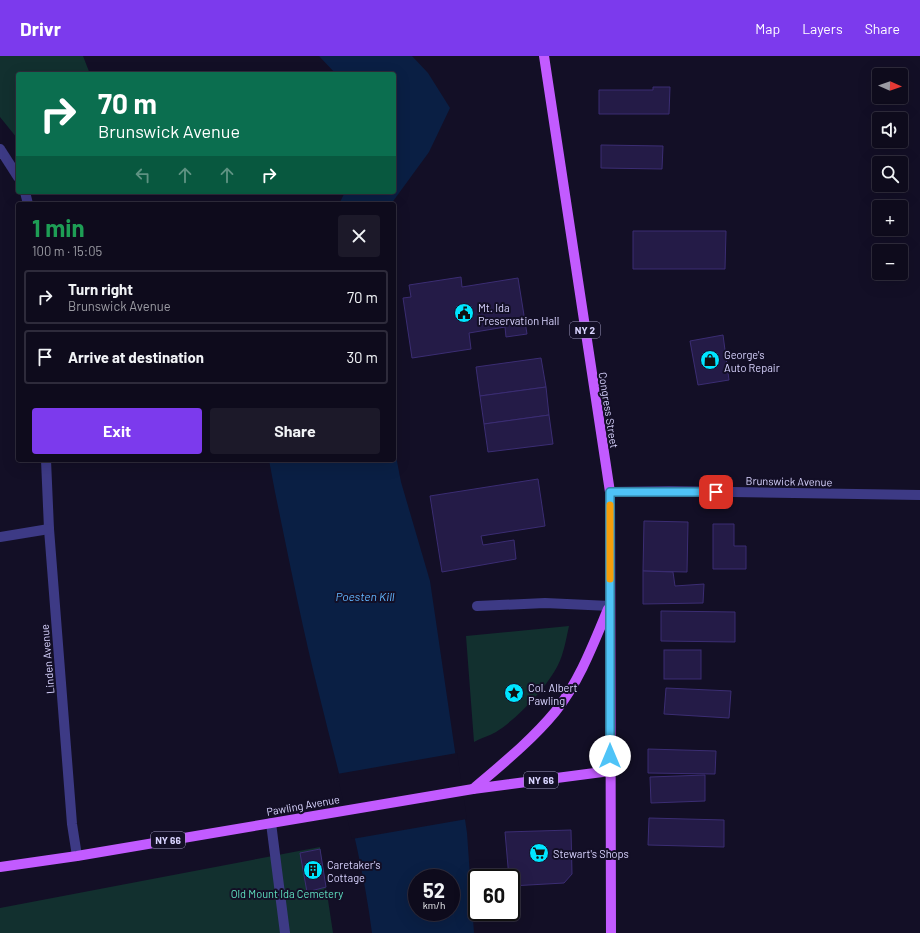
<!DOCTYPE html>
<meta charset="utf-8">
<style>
body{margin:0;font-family:Barlow,sans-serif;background:#1c1929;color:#f1f3f6;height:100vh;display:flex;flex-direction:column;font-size:15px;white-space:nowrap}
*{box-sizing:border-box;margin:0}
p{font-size:13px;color:#9b9ba3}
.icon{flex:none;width:22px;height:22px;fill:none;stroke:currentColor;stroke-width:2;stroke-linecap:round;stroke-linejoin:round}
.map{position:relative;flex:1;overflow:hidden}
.panel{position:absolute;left:16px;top:146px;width:380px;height:260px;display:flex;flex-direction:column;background:#0e0b1c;border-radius:4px;box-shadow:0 4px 16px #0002,0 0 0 1px #2e2b3b}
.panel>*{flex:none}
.top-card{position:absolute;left:16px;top:16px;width:380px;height:122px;border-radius:4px;box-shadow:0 4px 16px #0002,0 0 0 1px #2e2b3b;background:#0b6e4f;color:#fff;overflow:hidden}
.needle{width:26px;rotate:92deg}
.buttons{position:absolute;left:872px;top:12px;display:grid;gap:8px}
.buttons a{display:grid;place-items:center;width:36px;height:36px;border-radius:4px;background:#0e0b1c;box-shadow:0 4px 16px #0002,0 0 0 1px #2e2b3b;font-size:20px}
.speed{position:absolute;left:408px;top:813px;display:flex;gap:8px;font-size:20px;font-weight:700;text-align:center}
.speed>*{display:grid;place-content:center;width:52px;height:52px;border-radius:50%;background:#0e0b1c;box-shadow:0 4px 16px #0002,0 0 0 1px #2e2b3b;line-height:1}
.speed small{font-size:10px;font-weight:400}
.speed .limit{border:2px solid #111;border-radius:6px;background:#fff;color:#111}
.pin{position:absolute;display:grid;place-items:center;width:34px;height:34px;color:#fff;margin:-17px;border-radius:8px;box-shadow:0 2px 6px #0006}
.me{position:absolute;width:44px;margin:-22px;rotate:0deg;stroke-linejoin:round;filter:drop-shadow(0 0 3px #0008)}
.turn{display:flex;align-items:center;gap:14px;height:84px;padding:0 16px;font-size:18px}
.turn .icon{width:52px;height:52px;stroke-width:2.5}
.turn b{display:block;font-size:28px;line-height:34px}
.lanes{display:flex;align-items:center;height:38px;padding:0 16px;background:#0003;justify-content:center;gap:20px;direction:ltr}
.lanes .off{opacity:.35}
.round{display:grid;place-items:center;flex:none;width:42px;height:42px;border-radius:4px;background:#1c1929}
.summary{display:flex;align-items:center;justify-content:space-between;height:68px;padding:0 16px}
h1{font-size:24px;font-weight:700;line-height:30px;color:#1e9e55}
.cta{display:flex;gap:8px;margin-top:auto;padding:8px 16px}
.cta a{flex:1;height:46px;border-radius:4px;background:#7c3aed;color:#fff;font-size:16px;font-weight:700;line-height:46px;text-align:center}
.cta a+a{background:#1c1929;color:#f1f3f6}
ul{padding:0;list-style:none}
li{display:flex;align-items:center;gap:12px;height:54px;margin:0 8px 6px;padding:0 8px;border:2px solid #2e2b3b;border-radius:4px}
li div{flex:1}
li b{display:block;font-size:15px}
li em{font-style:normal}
header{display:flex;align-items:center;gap:24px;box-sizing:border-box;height:56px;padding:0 20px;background:#7c3aed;color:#fff}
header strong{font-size:19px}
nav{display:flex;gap:22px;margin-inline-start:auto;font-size:14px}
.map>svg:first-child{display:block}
.green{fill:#12302f}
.water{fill:#0a1f44;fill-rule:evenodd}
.pier{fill:#130f26}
.building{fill:#241b47;stroke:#3b2d73}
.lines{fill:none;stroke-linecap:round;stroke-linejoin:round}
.service{stroke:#3d3a85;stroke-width:10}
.minor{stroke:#3d3a85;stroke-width:10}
.tertiary{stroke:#3d3a85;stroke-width:10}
.primary{stroke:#c25bff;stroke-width:10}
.route-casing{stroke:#337fa1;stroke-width:10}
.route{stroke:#4fc3f7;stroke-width:7}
.slow{stroke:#f59e0b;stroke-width:7}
.labels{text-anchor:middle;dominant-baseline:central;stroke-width:4;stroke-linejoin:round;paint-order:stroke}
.shield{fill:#130f26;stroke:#9e99be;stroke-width:1}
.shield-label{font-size:10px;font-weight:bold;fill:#d9d4ff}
.poi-label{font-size:11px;fill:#d9d4ff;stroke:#130f26;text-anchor:start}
.street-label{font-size:11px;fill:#d9d4ff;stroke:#130f26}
.park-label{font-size:11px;fill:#5fe0c0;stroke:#130f26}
.water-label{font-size:12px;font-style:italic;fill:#62b6ff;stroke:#130f26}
</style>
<header>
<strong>Drivr</strong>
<nav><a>Map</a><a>Layers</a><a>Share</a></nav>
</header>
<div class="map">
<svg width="920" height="877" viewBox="0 0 920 877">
<rect width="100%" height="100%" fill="#130f26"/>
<g class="green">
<path d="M 0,0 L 83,0 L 90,18 L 18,18 L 18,81 L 17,82 L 0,61 Z"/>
<path d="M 569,570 C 566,583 564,597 558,609 C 547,631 517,663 496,676 C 489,680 481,682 474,686 L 466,580 Z"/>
<path d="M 320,791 L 333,877 L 0,877 L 0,852 Z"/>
</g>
<g class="water">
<path d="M 319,0 L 412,0 L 428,17 L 450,52 L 429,96 L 391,148 L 339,148 L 345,136 L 394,136 L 394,18 L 336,18 Z"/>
<path d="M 394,390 L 401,426 L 430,525 L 467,777 L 474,877 L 372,877 C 362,796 338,717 319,638 C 302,571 289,503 275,436 L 269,404 L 394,404 ZM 417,822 L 451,822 L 451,856 L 417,856 Z"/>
</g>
<path class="pier" d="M 457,697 L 467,763 L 352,783 L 337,718 Z"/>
<g class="building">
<path d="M 653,31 L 670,31 L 669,58 L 599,58 L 599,34 L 653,34 Z"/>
<path d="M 601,89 L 663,90 L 662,113 L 601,112 Z"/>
<path d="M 633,175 L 726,175 L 725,213 L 633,213 Z"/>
<path d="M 461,221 L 462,231 L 518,222 L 527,278 L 506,281 L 505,271 L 469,277 L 471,293 L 412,302 L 403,242 L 411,241 L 409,229 Z"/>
<path d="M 723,279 L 729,324 L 698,329 L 690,285 Z"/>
<path d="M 541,302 L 546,331 L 480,340 L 476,311 Z"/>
<path d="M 546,331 L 549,359 L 484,368 L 480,340 Z"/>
<path d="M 549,359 L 553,388 L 488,396 L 484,368 Z"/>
<path d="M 538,423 L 545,470 L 481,480 L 483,489 L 514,484 L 516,503 L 442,516 L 430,440 Z"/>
<path d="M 644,465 L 688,466 L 687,516 L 643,515 Z"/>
<path d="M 713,468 L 734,468 L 734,490 L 746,490 L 746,513 L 713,513 Z"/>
<path d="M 643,515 L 673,516 L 675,530 L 704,528 L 703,547 L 643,548 Z"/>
<path d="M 661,555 L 735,556 L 735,586 L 661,585 Z"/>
<rect x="664" y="594" width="37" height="29"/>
<path d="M 666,632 L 731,635 L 729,662 L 664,658 Z"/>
<path d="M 648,693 L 716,695 L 715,718 L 648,717 Z"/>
<path d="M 705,719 L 705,745 L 651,747 L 650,721 Z"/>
<path d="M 649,762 L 724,764 L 724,791 L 648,789 Z"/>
<path d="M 571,774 L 572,818 L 564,827 L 511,830 L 511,822 L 509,822 L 505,776 Z"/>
<path d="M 320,793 L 326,831 L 307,836 L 300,797 Z"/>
</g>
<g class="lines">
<g class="service">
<path d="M 477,550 L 545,547 L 610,550"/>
<path d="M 271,767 L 285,877"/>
</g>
<g class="minor">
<path d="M 0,93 L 18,121"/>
<path d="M 25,136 L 28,148"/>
<path d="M 46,404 L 49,473 L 72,768 L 77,800"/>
<path d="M 0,481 L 49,473"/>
</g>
<path class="tertiary" d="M 610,436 L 669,435 L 920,439"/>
<g class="primary">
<path d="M 544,0 L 610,436 L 611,877"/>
<path d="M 473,733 C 501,709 531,685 555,656 C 579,626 593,589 608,553"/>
<path d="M 0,811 L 77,800 L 473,733 L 610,715"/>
</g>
</g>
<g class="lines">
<g class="route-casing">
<path id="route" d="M 610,700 L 610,436 L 716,436"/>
</g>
<use href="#route" class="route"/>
<path class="slow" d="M 610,449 L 610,523"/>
</g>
<defs>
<g id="civic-disc" transform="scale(1)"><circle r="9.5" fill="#00e5ff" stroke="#130f26"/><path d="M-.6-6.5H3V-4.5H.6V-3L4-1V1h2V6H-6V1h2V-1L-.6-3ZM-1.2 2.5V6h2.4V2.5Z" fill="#111"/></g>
<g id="shop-disc" transform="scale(1)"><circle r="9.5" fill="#00e5ff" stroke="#130f26"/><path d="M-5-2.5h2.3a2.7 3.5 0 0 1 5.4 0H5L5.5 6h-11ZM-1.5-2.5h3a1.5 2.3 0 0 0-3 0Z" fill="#111"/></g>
<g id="sight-disc" transform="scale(1)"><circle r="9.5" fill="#00e5ff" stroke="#130f26"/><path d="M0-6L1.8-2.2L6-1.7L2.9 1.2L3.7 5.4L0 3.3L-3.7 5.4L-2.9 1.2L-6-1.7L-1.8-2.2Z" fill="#111"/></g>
<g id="supermarket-disc" transform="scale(1)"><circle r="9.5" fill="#00e5ff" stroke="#130f26"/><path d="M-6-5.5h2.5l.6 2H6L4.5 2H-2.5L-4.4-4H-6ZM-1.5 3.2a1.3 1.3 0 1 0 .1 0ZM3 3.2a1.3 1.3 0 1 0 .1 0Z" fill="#111"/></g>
<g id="building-disc" transform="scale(1)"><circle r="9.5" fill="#00e5ff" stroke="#130f26"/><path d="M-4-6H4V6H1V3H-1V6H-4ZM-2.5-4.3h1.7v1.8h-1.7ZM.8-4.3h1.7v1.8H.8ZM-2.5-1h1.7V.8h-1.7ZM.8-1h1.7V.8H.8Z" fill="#111"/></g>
</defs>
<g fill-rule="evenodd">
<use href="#civic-disc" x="464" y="257"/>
<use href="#shop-disc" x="710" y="304"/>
<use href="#sight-disc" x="514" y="637"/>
<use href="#supermarket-disc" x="539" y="797"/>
<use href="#building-disc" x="313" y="814"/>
</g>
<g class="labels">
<g class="shield">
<rect x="570" y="266" width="30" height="16" rx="3"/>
<rect x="524" y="716" width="34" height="16" rx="3"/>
<rect x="151" y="776" width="34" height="16" rx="3"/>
</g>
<g class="shield-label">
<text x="585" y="274">NY 2</text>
<text x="541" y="724">NY 66</text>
<text x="168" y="784">NY 66</text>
</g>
<g class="poi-label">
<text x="478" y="251">Mt. Ida<tspan x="478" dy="13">Preservation Hall</tspan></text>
<text x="724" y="298">George's<tspan x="724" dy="13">Auto Repair</tspan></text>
<text x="528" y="631">Col. Albert<tspan x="528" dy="13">Pawling</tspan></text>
<text x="553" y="797">Stewart's Shops</text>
<text x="327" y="808">Caretaker's<tspan x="327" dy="13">Cottage</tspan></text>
</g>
<g class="street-label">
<text transform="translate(609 354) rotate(81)">Congress Street</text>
<text transform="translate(789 425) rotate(1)">Brunswick Avenue</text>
<text transform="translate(47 603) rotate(-95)">Linden Avenue</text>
<text transform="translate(303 749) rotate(-10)">Pawling Avenue</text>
</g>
<g class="park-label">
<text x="287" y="837">Old Mount Ida Cemetery</text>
</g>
<g class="water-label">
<text x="365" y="540">Poesten Kill</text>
</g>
</g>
</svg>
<div class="buttons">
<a><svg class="needle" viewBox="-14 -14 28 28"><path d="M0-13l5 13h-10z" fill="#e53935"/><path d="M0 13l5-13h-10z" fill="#9b9ba3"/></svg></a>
<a><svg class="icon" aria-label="sound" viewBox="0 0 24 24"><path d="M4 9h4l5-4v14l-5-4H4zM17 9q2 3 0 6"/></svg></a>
<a><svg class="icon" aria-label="search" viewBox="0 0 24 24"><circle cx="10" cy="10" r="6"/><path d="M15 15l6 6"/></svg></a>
<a>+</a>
<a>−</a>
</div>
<div class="speed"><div>52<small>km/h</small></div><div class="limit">60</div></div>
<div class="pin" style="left:716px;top:436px;background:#d93025"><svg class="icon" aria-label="arrive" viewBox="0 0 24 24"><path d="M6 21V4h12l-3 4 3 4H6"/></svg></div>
<svg class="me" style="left:610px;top:700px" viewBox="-20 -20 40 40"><circle r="19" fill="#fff"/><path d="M0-13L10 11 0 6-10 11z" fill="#4fc3f7"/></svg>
<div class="top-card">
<div class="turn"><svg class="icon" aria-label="right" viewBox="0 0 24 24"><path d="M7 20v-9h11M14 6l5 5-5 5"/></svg><div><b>70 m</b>Brunswick Avenue</div></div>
<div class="lanes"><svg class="icon off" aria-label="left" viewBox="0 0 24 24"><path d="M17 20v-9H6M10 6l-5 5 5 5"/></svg><svg class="icon off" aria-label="ahead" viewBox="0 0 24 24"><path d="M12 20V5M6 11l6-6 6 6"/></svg><svg class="icon off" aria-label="ahead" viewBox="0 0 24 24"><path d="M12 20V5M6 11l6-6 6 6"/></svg><svg class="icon" aria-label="right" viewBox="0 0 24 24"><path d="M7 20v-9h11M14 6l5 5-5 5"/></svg></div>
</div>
<section class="panel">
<div class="summary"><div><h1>1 min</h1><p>100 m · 15:05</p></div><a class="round"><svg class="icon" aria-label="close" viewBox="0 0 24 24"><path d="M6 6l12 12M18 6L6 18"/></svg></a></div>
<ul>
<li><svg class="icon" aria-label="right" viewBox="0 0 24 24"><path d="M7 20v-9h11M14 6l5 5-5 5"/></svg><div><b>Turn right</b><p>Brunswick Avenue</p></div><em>70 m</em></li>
<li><svg class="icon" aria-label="arrive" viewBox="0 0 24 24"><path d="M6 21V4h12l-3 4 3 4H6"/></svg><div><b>Arrive at destination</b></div><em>30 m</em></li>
</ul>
<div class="cta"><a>Exit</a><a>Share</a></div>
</section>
</div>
